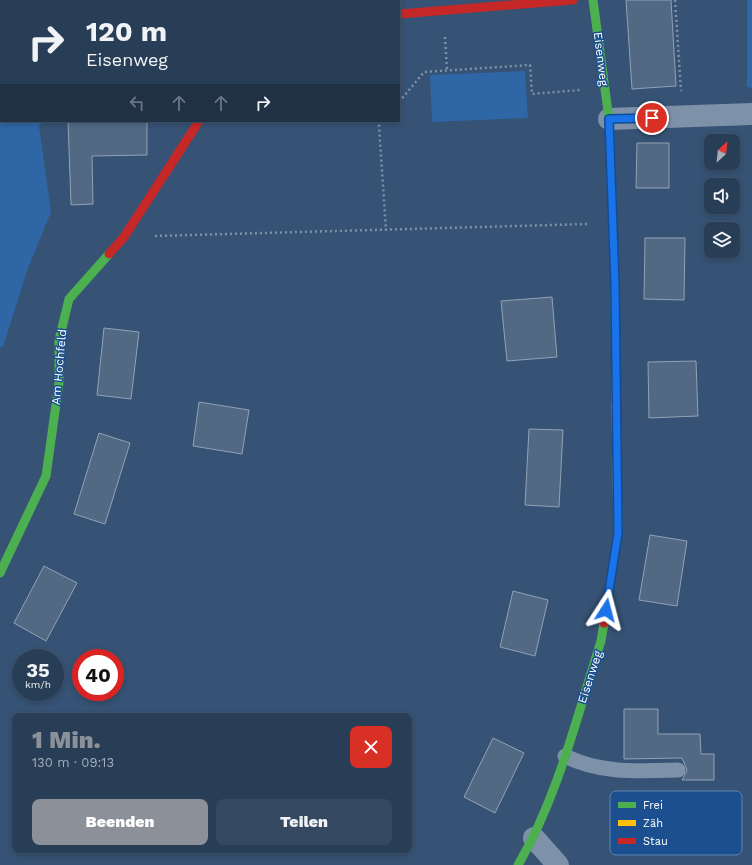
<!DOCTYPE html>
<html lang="de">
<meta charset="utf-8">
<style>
body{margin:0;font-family:"Work Sans",sans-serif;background:#344961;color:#f1f3f6;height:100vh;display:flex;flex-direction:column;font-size:15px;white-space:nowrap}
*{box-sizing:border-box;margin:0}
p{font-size:13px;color:#a5aeba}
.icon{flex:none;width:22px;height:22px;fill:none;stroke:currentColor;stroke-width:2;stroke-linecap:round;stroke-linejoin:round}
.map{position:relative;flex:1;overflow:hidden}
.sheet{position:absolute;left:12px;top:713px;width:400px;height:140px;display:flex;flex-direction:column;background:#283e57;border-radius:8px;box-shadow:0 2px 6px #0003,0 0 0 1px #44576d}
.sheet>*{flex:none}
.hud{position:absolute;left:0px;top:0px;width:400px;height:122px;box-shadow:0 2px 6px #0003,0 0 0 1px #44576d;background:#283e57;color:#f1f3f6;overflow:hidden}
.needle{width:26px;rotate:27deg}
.tools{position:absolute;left:704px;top:134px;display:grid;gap:8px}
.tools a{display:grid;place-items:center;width:36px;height:36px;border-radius:8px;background:#283e57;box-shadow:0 2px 6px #0003,0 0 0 1px #44576d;font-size:20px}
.speed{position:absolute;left:12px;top:649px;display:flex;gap:8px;font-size:20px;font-weight:700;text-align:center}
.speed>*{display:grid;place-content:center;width:52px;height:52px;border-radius:50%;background:#283e57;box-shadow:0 2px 6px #0003,0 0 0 1px #44576d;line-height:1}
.speed small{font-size:10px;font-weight:400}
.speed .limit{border:6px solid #d22;background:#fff;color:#111}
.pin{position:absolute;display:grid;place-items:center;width:34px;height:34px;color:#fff;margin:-17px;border:2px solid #fff;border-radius:50%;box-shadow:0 1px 4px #0007}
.me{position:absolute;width:44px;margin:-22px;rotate:9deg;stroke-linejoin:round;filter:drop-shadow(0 0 3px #0008)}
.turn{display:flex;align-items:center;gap:14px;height:84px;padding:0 20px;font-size:18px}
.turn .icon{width:52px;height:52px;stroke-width:2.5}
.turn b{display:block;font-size:28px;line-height:34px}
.lanes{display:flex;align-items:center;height:38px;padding:0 20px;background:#0003;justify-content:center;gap:20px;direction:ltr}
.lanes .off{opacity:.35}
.round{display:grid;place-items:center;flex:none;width:42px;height:42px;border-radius:8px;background:#344961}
.headline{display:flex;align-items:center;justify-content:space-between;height:68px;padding:0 20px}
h1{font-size:24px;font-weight:800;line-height:30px;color:#8c9099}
.button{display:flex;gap:8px;margin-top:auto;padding:8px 20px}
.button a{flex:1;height:46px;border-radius:8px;background:#8c9099;color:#fff;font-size:16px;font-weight:800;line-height:46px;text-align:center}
.button a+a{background:#344961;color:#f1f3f6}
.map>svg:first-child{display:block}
.green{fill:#2f66a5}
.building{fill:#526984;stroke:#92a2b6}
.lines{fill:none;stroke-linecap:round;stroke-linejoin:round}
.path{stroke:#7d92a8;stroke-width:2.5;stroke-dasharray:2 3;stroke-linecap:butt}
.lane{stroke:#7d92a8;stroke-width:15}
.street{stroke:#7d92a8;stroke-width:22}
.fast{stroke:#4caf50;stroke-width:9}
.slow{stroke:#ffc107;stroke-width:9}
.jam{stroke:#c62828;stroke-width:9}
.route-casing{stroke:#114b97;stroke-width:10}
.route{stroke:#1a73e8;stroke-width:7}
.labels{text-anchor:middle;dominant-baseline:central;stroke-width:3;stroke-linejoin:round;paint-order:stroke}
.street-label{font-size:12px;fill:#fff;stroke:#1b4f8f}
.key{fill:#1b4f8f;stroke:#5f84b1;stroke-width:1}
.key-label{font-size:11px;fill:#fff}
</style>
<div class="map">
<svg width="752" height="865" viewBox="0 0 752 865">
<rect width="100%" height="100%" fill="#365274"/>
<g class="green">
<path d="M 0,0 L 33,0 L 1,1 L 1,121 L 44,121 L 39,126 L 51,212 L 27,271 L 3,347 L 0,347 Z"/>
<path d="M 747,0 L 752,0 L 752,88 L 747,87 Z"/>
<path d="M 525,71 L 528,118 L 432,122 L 430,75 Z"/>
</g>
<g class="building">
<path d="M 626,0 L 671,0 L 676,86 L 632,89 Z"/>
<path d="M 68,121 L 147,121 L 147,155 L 92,156 L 93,204 L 71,205 Z"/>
<path d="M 637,143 L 669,143 L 669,188 L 636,188 Z"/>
<path d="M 645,238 L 685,238 L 684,300 L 644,299 Z"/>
<path d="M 552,297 L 557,357 L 507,361 L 501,301 Z"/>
<path d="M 104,328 L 139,332 L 131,399 L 97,395 Z"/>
<path d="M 696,361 L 698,416 L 649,418 L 648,362 Z"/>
<path d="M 199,402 L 249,410 L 242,454 L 193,446 Z"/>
<path d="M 529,429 L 563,430 L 559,507 L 525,505 Z"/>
<path d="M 99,433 L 130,443 L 105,524 L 74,514 Z"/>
<path d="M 650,535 L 687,541 L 677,606 L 639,600 Z"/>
<path d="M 44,566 L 77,583 L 46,641 L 14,623 Z"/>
<path d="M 513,591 L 548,600 L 535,656 L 500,647 Z"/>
<path d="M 624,709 L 658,709 L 658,734 L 700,734 L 701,754 L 714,754 L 714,780 L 682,780 L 687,770 L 682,758 L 624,759 Z"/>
<path d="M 493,738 L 524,753 L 495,813 L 464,797 Z"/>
</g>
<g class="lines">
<g class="path">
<path d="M 675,0 L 681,91"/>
<path d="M 0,30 L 1,30"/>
<path d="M 445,37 L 447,70"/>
<path d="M 399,102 L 424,72 L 530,65 L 532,94 L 580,90"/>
<path d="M 383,121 L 379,126 L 386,230"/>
<path d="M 155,236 L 588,224"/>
</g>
<path class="lane" d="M 565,756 C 601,774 639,771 678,770"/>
<g class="street">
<path d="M 47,0 L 48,1"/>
<path d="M 609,119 L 752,114"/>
<path d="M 534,838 L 558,865"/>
</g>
<g class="fast">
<path d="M 593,0 L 609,119 L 615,284 L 616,405"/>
<path d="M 0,573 L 46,476 L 59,383 L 59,340 L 69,299 L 109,254"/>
<path d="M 518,865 C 558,797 577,716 601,641 L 604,623"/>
</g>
<path class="slow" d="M 616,405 L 618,532"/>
<g class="jam">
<path d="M 399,14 L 573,0"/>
<path d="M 109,254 L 124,237 L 199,121"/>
<path d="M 604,623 L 618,532"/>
</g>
</g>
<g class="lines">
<g class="route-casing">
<path id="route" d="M 606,610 L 618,533 L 615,284 L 609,119 L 652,118"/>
</g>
<use href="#route" class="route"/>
</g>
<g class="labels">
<g class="street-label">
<text transform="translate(601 59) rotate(83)">Eisenweg</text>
<text transform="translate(59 367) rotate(-85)">Am Hochfeld</text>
<text transform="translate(590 677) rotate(-72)">Eisenweg</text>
</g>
</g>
<rect x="610" y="791" width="132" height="64" rx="6" class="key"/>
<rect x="618" y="802" width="18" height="6" fill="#4caf50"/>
<rect x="618" y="820" width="18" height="6" fill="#ffc107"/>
<rect x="618" y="838" width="18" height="6" fill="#c62828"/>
<g class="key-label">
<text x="643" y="809">Frei</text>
<text x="643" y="827">Zäh</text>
<text x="643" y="845">Stau</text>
</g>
</svg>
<div class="tools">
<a><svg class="needle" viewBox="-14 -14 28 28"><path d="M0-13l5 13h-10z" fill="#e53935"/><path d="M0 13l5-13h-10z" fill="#a5aeba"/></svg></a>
<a><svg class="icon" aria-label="sound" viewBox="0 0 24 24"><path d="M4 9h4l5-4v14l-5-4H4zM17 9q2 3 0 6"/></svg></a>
<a><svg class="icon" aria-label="layers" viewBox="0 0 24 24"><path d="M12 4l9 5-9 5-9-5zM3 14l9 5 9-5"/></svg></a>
</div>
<div class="speed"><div>35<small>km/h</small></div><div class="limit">40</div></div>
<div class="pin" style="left:652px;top:118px;background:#d93025"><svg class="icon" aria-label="arrive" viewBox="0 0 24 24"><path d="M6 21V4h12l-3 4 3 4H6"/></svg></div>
<svg class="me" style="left:606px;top:610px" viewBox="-20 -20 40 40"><path d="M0-17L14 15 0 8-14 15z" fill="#1a73e8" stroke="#fff" stroke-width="4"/></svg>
<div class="hud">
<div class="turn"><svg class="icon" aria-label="right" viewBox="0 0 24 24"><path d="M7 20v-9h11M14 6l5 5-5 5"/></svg><div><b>120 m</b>Eisenweg</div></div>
<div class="lanes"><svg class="icon off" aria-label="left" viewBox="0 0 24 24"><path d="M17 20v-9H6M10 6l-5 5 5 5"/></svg><svg class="icon off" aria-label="ahead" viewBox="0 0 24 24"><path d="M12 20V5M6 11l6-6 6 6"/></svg><svg class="icon off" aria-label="ahead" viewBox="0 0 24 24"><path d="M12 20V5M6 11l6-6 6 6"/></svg><svg class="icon" aria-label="right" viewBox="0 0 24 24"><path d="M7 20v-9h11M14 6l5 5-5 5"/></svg></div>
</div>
<section class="sheet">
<div class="headline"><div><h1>1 Min.</h1><p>130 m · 09:13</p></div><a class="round" style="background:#d93025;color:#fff"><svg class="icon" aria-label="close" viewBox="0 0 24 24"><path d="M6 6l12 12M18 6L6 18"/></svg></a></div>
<div class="button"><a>Beenden</a><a>Teilen</a></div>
</section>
</div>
